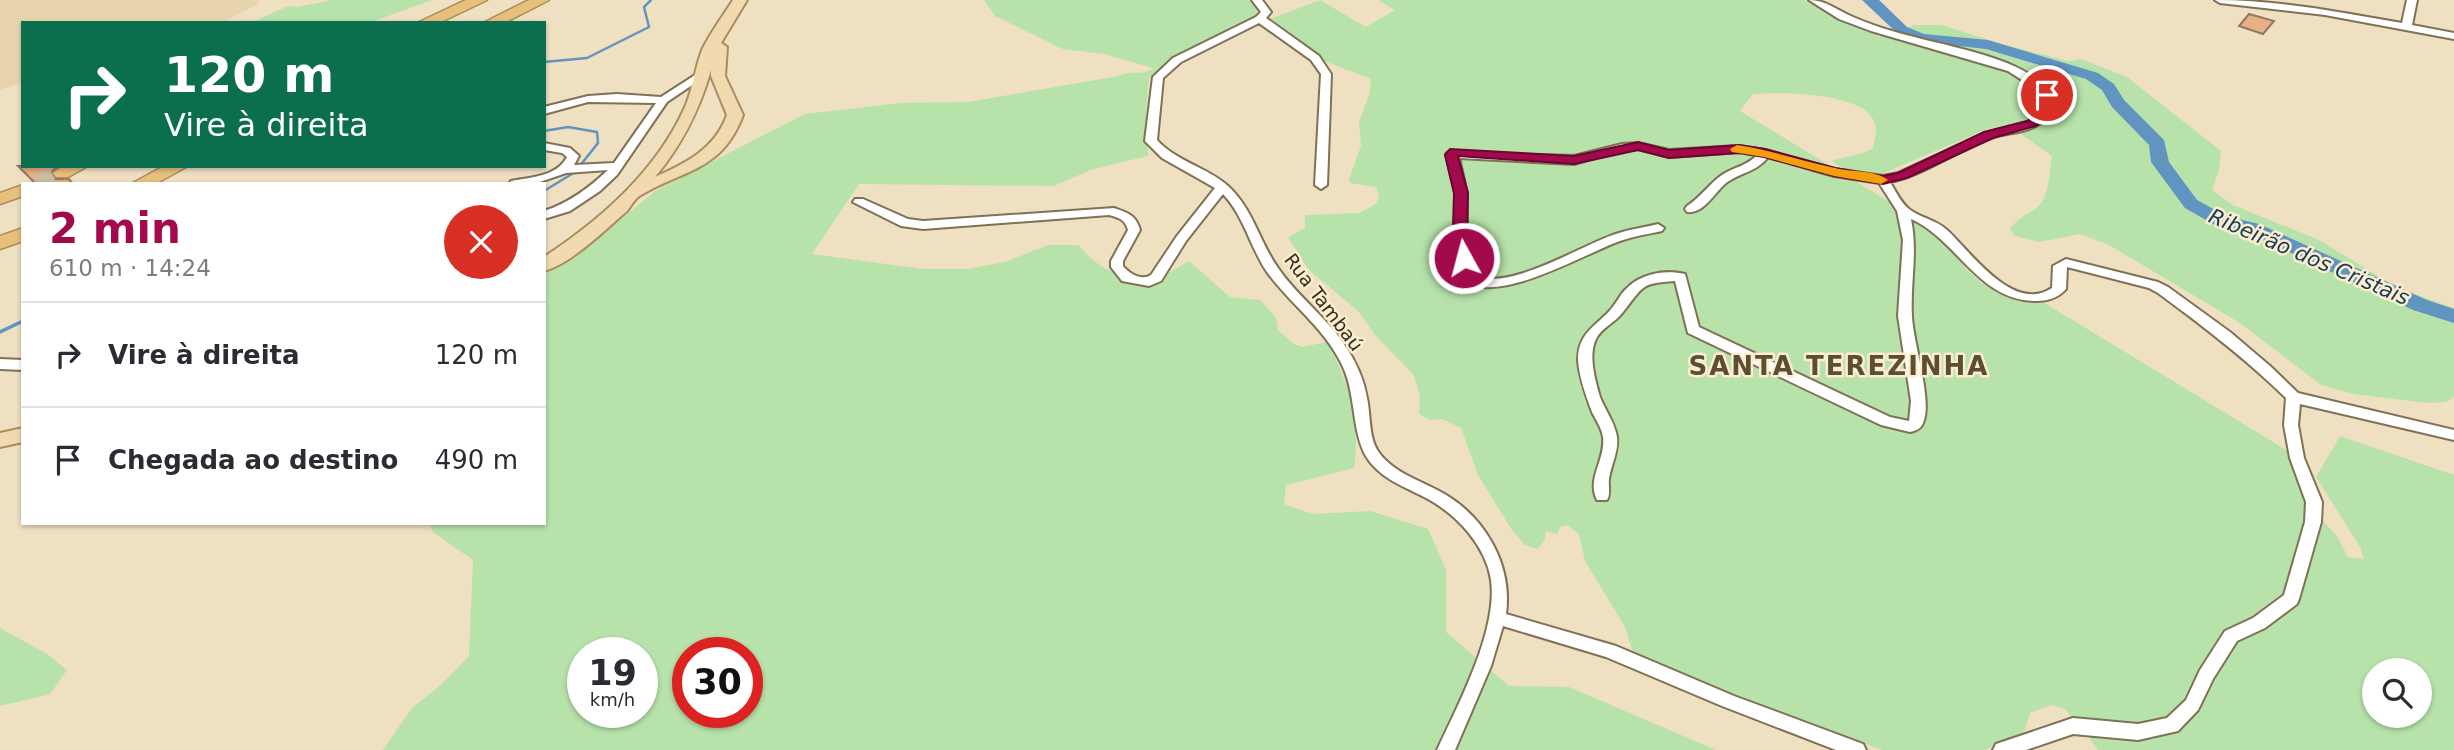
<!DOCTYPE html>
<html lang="pt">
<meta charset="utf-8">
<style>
body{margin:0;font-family:"DejaVu Sans",sans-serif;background:#f7f7f7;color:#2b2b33;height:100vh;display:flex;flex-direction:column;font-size:26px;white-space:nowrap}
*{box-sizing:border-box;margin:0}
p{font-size:23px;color:#7c7c81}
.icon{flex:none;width:38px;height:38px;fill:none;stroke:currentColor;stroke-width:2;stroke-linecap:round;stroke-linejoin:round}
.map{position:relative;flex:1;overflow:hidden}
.details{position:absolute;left:21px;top:182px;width:525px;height:343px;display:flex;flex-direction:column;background:#fff;border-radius:0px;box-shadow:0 2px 5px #0004}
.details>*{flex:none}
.hud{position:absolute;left:21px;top:21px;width:525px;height:147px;border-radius:0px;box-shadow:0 2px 5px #0004;background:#0b6e4f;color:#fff;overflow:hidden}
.tools{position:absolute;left:2362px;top:658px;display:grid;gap:14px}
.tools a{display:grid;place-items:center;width:70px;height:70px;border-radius:50%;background:#fff;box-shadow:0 2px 5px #0004;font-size:35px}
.speed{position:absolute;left:567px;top:637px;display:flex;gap:14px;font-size:35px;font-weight:700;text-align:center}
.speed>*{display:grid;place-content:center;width:91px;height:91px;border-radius:50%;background:#fff;box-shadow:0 2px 5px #0004;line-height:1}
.speed small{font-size:18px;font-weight:400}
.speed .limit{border:10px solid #d22;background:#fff;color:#111}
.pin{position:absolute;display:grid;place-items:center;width:60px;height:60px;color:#fff;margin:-30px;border:4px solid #fff;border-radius:50%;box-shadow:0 2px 7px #0007}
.me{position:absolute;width:77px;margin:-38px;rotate:353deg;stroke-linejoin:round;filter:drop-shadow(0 0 5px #0008)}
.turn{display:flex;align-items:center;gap:24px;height:147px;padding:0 28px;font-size:32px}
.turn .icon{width:91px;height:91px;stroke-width:2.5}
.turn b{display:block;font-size:49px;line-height:60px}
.round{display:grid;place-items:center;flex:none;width:74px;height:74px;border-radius:37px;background:#f7f7f7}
.overview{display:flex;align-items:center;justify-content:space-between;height:119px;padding:0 28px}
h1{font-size:42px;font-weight:800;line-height:52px;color:#a20a4b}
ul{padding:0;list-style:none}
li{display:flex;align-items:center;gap:21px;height:105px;padding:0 28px;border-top:2px solid #e1e1e2}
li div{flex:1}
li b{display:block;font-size:26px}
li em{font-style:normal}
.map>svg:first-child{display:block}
.built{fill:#e7d4ae}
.green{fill:#b7e2aa;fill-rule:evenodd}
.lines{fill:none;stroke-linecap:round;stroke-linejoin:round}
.stream-far1{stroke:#6094c1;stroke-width:2.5}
.stream{stroke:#6094c1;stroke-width:3.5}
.river{fill:#6094c1;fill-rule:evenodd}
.building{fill:#e8b085;stroke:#937865;stroke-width:2}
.highway-tunnel{stroke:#cabda2;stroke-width:18;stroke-dasharray:18 9;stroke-linecap:butt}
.minor-casing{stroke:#7f7156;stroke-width:4}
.major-casing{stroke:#a98e5d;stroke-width:4}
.highway-casing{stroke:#a98e5d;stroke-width:3}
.minor{fill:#fff;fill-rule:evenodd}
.major{fill:#f1dab0;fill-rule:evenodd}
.highway{fill:#e7c17b;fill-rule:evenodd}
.route{fill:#a20a4b;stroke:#690631;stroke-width:2}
.slow{fill:#f59e0b}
.labels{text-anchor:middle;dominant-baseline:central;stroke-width:5;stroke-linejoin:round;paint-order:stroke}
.street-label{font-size:19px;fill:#363024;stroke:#fdedcf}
.water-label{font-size:21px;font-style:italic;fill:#143b5a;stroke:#fdedcf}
.district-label{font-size:26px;font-weight:bold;letter-spacing:2px;fill:#5b4e33;stroke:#fdedcf}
</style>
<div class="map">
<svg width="2454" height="750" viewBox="0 0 2454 750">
<rect width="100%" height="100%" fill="#efe0c2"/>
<path class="built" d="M 0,0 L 260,0 L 256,5 L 221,23 L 23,23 L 23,82 L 0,90 Z"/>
<g class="green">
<path d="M 332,0 L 432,0 L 369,23 L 251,23 L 288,6 L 297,7 Z"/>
<path d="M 984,0 L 1248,0 L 1255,4 L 1257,11 L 1252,21 L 1167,65 L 1149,78 L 1146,112 L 1148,156 L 1093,169 L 1054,186 L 859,184 L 812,254 L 923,269 L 967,269 L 1005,262 L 1048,245 L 1079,245 C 1096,269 1121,276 1148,285 L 1189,261 L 1230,297 L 1260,300 L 1276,318 L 1278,330 L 1294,344 L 1302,347 L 1327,342 C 1348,379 1361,425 1354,468 L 1286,485 L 1284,504 L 1312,514 L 1370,511 L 1428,529 L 1446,570 L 1446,632 L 1509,686 L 1569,687 L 1716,750 L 383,750 L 412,708 L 441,685 L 469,656 L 473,560 L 433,532 L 429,523 L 544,523 L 544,275 L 606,232 L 655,191 L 805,114 L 901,103 L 968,102 L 1119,76 C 1130,69 1143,77 1153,68 L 1104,54 L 1063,49 L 995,16 ZM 583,653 L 642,653 L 642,712 L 583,712 ZM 688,653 L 747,653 L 747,712 L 688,712 Z"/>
<path d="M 1320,0 L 1366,27 L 1395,10 L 1378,0 L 1804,0 L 1830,15 L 1880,37 L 1914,25 L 1942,25 L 2005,45 L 2068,61 L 2081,59 L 2127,77 L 2221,151 L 2219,170 L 2212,190 L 2233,205 L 2319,240 L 2398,288 L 2454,308 L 2454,397 L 2446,402 L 2427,403 L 2354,394 L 2321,385 L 2240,323 L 2109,245 L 2080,234 L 2039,242 L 2015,236 L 2010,229 C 2018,218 2024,216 2035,209 C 2050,199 2049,172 2052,156 L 2008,125 L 1987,129 L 1879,175 L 1843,168 L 1831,161 C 1846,156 1860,156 1873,148 C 1875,139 1878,129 1874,121 C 1862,92 1780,92 1753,94 L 1740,111 L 1939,232 L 1966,269 L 1982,283 L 2004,296 L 2022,301 L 2038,299 L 2288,451 L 2309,519 L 2288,597 L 2230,631 L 2171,724 L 2136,730 L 2075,722 L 2065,709 L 2051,705 L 2030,713 L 2024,732 L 1985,750 L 1882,750 L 1697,680 L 1633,652 L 1625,627 L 1585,561 L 1579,534 L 1567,525 L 1560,527 L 1557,534 L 1546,531 L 1545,539 L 1538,549 L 1525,545 L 1512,530 L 1478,475 L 1461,428 L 1442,419 L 1430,420 L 1419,414 L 1420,395 L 1413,374 L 1375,335 L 1359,312 L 1309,270 L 1288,237 L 1305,228 L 1305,215 L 1359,213 L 1376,204 L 1379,195 L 1376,187 L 1350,183 L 1349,179 L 1361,146 L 1359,122 L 1369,95 L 1371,79 L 1319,59 L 1268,22 L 1268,20 Z"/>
<path d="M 2340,436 L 2454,475 L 2454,750 L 2098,750 L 2085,732 L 2177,727 L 2235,639 L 2297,599 L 2321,519 L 2337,536 L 2348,557 L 2364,559 L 2360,547 L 2316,477 ZM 2375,670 L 2420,670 L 2420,716 L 2375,716 Z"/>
<path d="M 0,628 L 47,654 L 67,670 L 50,694 L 0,706 Z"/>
</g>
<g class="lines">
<g class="stream-far1">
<path d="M 544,62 L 587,58 L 649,27 L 644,7 L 651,0"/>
<path d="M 544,131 L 568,127 L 597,132 L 598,143 L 575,172 L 544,191"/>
</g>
<path class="stream" d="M 0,332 L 23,321"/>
<path class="river" d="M 1862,0 L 1879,0 L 1907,27 L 1924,34 L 1988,40 L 2098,73 L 2114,84 L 2124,100 L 2164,140 L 2169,162 L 2197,200 L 2226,216 L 2259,224 L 2427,300 L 2454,309 L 2454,323 L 2413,310 L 2246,232 L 2213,224 L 2185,208 L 2151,162 L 2149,145 L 2112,107 L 2102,90 L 2086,79 L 1986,49 L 1915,41 L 1897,33 Z"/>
</g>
<g class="building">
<path d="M 2249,14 L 2274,21 L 2263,34 L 2239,26 Z"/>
<path d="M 18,166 L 54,166 L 56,168 L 50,173 L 54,179 L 69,179 L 73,184 L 36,184 Z"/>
</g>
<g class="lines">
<path class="highway-tunnel" d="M 37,184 L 62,173"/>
<g class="minor-casing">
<g id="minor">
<path d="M 1252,0 L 1262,0 L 1271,12 L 1266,18 L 1319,56 L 1331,74 L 1327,185 L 1321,189 L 1315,185 L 1321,74 L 1311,60 L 1259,23 L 1181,62 L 1163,78 L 1157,140 C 1177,162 1207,167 1228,186 C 1253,209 1259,241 1278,268 C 1297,296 1325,316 1344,344 C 1355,360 1364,379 1367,398 C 1371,416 1368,439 1380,454 C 1395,473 1419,480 1439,491 C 1483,514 1513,563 1506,614 L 1616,646 L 1734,696 L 1863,744 L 1866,750 L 1836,750 L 1722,706 L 1606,657 L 1503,626 L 1491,666 L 1455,750 L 1437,750 C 1458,705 1498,630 1491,580 C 1486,546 1457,515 1428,499 C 1408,488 1385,481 1370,462 C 1351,438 1357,397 1343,367 C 1326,329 1291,305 1267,272 C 1250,247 1244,216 1223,194 L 1186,241 L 1161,281 L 1149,286 L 1122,281 L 1111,267 L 1111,261 L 1128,230 C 1125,219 1119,218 1109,215 L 923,229 L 901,226 L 853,202 L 855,199 L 863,199 L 908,219 L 923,221 L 1114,208 C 1128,213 1136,215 1140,230 L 1123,261 L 1123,266 C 1130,274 1141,281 1151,275 L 1177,236 L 1215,188 L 1162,158 L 1145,141 L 1153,77 L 1173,58 L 1256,17 L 1261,12 Z"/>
<path d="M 1809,0 C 1826,0 1838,11 1853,17 C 1905,40 1963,44 2014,66 C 2029,73 2042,82 2053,95 C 2052,108 2049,120 2036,126 C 2024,133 2007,133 1994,137 C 1958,149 1927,174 1890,182 C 1895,190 1901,203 1909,209 C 1920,218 1935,219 1947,230 C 1971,252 2013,314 2052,288 L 2053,266 L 2066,259 L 2158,282 L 2168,287 L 2230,332 L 2270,366 L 2298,393 L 2454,430 L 2454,440 L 2300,404 L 2298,425 L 2304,458 L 2322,502 L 2321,522 L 2299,599 L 2297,604 L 2265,628 L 2237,641 L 2213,679 L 2198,710 L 2178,731 L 2138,740 L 2073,734 L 2026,750 L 1993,750 L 1996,744 L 2073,718 L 2138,724 L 2167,718 L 2186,700 L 2200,670 L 2225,631 L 2253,618 L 2284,595 L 2305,522 L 2306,502 L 2290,458 L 2284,425 L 2286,398 C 2246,359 2203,326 2158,293 L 2149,288 L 2067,267 L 2066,289 C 2058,298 2048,301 2036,301 C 1978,301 1958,240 1911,219 C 1918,253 1910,283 1912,316 C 1913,343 1933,401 1923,423 C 1921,429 1915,431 1910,432 L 1881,425 L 1688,333 L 1675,281 C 1640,283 1643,287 1623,312 C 1616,322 1601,328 1596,339 C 1588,355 1595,380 1600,397 C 1605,410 1615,423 1617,437 C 1619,451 1611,465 1609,479 C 1608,487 1611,493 1607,500 L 1597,500 C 1586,479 1606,459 1603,437 C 1602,429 1596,420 1592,412 C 1586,396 1579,377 1578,360 C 1578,332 1597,326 1612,308 C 1617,302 1620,295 1625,290 C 1639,274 1664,269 1685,274 L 1699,327 L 1890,417 L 1909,421 L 1911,401 L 1898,316 L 1903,240 L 1897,211 L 1879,183 L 1834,176 L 1768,157 C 1757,172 1739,173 1726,183 C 1714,193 1704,214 1687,212 L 1685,209 L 1687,206 C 1700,198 1709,184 1722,175 C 1734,167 1747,166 1757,155 L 1739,152 L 1669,157 L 1638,149 L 1622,150 L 1574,164 L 1459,158 L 1467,193 L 1467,247 L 1474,276 C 1510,290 1575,249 1610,236 C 1625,230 1642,228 1658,224 L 1664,228 L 1662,231 C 1648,234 1634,236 1620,241 C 1585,253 1493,309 1462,278 L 1455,247 L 1455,193 L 1446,154 L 1448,152 L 1574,156 L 1622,144 L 1638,143 L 1669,150 L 1739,146 L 1765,150 L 1835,169 L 1883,176 L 1898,173 L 1985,133 L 2028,122 L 2040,109 L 2041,96 L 2033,87 L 2008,71 L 1871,31 L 1839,19 Z"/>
<path d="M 2215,0 C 2278,0 2340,12 2402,23 L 2407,0 L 2417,0 L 2412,25 L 2454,33 L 2454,39 L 2325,15 L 2220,3 Z"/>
<path d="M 703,70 L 708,73 L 707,75 L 667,102 L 617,175 L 600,191 L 570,211 L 544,219 L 544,211 C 569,203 589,188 608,170 L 566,173 L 534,184 L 509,184 L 511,181 C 530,177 557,177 567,157 L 562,153 L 544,150 L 544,143 L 570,148 L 579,156 L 574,165 L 614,163 L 656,103 L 588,102 L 544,114 L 544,107 L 588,96 L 617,94 L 661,97 Z"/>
<path d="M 0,359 L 23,360 L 23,370 L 0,369 Z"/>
</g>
</g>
<g class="major-casing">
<g id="major">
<path d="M 733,0 L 747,0 L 721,43 L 727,47 L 725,76 L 743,115 C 722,171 685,169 641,195 C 635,198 631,206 627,211 C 606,229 571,264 544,271 L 544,257 C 602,219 657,170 685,107 C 693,89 695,68 702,50 C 710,33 723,16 733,0 ZM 711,70 L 711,76 L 727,115 C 715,149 686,163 655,177 C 682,145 699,111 711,70 Z"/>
<path d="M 23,428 L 23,442 L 0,447 L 0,433 Z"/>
</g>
</g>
<g class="highway-casing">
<g id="highway">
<path d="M 466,0 L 487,0 L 439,23 L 417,23 Z"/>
<path d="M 529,0 L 549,0 L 504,23 L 483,23 Z"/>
<path d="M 63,166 L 88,166 L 68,177 L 56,177 L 53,173 Z"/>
<path d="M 164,166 L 188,166 L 155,184 L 131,184 Z"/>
<path d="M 23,185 L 23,196 L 0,204 L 0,193 Z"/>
<path d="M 23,228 L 23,241 L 0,249 L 0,236 Z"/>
</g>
</g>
<use href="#minor" class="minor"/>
<use href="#major" class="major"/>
<use href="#highway" class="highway"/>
</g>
<path class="route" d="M 2047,91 L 2053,95 L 2048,116 L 2036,126 L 1993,138 L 1907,178 L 1883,184 L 1834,176 L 1764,157 L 1739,153 L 1669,158 L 1638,150 L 1574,164 L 1458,156 L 1468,193 L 1467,227 L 1471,258 L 1464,263 L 1457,258 L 1453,227 L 1454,193 L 1445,155 L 1450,149 L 1574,156 L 1638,142 L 1669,150 L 1739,145 L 1765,149 L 1835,168 L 1883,176 L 1898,173 L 1984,132 L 2027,121 L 2036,115 L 2041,95 Z"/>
<path class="slow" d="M 1737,145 C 1770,150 1802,161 1835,168 C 1850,172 1876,170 1888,180 L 1881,184 L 1834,176 L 1764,157 L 1732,152 L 1730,149 Z"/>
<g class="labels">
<g class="street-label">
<text transform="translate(1324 302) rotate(53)">Rua Tambaú</text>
</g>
<g class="water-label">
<text transform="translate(2309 257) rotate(23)">Ribeirão dos Cristais</text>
</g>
<g class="district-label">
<text x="1839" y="366">SANTA TEREZINHA</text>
</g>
</g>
</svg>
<div class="tools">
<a><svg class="icon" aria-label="search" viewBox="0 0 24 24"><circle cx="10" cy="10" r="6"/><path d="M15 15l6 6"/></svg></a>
</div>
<div class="speed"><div>19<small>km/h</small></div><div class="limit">30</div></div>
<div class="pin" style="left:2047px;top:95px;background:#d93025"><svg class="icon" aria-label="arrive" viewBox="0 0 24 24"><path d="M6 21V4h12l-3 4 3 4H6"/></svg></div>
<svg class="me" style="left:1464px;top:258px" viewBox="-20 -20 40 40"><circle r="17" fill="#a20a4b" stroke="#fff" stroke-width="3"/><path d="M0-11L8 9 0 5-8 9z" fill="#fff"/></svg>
<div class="hud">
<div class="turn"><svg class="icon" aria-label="right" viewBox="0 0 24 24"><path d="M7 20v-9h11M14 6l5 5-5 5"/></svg><div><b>120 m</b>Vire à direita</div></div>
</div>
<section class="details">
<div class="overview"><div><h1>2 min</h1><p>610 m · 14:24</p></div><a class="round" style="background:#d93025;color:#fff"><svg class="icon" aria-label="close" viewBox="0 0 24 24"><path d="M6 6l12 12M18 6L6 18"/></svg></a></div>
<ul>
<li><svg class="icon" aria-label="right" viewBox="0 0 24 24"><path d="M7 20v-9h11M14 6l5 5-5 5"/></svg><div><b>Vire à direita</b></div><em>120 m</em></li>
<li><svg class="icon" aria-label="arrive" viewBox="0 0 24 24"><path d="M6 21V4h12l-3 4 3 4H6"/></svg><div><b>Chegada ao destino</b></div><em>490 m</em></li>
</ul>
</section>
</div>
